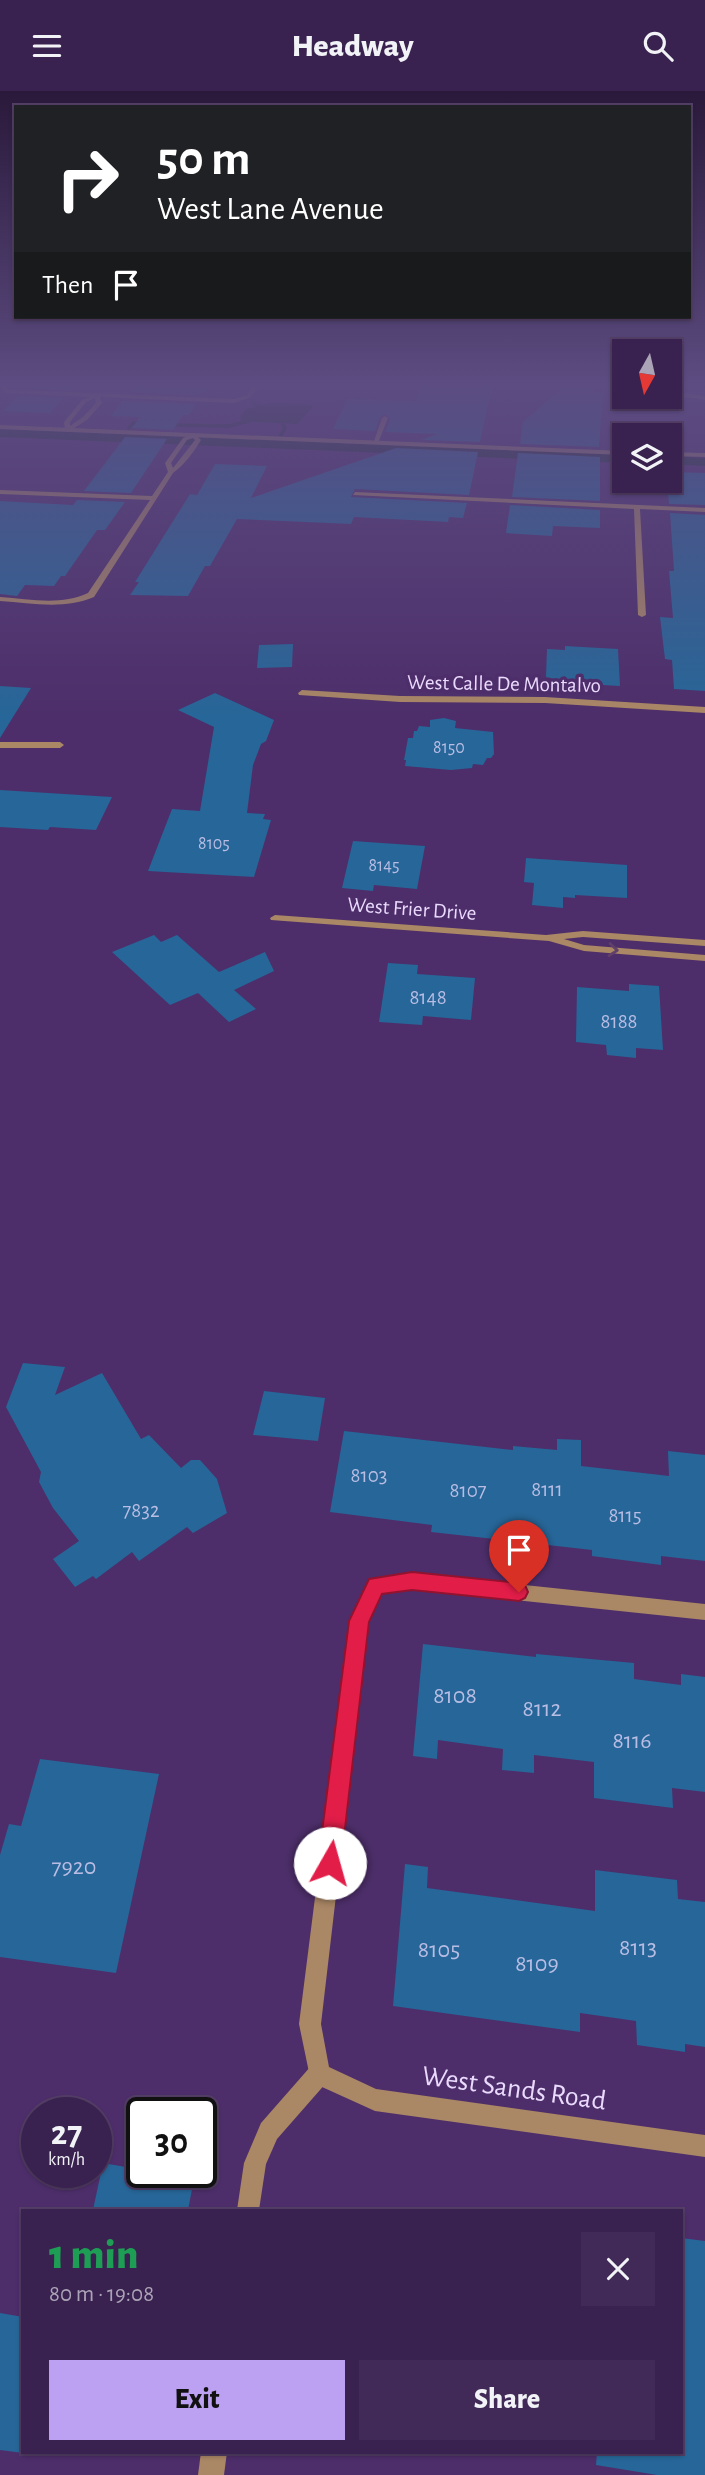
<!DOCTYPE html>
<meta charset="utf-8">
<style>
body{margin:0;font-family:"Alegreya Sans",sans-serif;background:#412a57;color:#f1f3f6;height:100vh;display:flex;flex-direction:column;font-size:26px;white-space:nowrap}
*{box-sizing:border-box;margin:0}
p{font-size:23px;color:#aba4b7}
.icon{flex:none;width:38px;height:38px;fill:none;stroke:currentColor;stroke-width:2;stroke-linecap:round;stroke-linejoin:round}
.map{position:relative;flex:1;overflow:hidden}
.drawer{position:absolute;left:21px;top:2118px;width:662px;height:245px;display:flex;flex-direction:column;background:#3a2250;border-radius:0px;box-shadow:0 2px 5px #0004,0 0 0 2px #543f67}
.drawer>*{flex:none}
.hud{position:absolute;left:14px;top:14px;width:677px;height:214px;border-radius:0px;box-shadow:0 2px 5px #0004,0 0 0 2px #543f67;background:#202124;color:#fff;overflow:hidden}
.needle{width:46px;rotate:188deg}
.controls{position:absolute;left:612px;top:248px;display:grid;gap:14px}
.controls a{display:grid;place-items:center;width:70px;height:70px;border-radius:0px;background:#3a2250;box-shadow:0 2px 5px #0004,0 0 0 2px #543f67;font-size:35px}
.speed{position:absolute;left:21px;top:2006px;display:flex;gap:14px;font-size:35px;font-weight:700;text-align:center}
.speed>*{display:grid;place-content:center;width:91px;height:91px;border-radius:50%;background:#3a2250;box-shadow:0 2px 5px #0004,0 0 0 2px #543f67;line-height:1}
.speed small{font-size:18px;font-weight:400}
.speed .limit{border:4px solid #111;border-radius:10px;background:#fff;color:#111}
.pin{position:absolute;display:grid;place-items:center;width:60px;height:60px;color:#fff;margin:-72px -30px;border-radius:50% 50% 50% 0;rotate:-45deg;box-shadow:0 0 7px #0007}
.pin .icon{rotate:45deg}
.me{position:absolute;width:77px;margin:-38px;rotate:7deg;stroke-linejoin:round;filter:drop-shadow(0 0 5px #0008)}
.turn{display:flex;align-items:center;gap:24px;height:147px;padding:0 28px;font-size:32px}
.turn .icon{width:91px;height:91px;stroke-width:2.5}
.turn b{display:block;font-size:49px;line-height:60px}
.then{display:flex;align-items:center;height:66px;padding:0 28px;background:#0003;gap:14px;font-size:26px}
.round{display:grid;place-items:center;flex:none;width:74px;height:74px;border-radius:0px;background:#412a57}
.headline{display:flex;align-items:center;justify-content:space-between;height:119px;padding:0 28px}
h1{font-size:42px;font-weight:800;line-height:52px;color:#1e9e55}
.primary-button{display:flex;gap:14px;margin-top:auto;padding:14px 28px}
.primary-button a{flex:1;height:80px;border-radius:0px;background:#bca0f2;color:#111;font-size:28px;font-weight:800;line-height:80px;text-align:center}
.primary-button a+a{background:#412a57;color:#f1f3f6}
header{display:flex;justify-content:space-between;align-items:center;height:91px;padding:0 28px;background:#3a2250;font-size:32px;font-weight:800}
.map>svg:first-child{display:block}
.water{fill:#182e2c}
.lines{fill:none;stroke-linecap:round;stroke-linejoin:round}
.stream{stroke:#182e2c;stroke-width:3.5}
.canal{fill:#182e2c;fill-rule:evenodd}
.building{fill:#276698}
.service{fill:#aa8765;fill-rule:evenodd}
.minor{fill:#aa8765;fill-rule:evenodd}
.tertiary{fill:#aa8765;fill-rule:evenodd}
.oneway{stroke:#604069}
.route{fill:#e11d48;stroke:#92132f;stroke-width:2}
.labels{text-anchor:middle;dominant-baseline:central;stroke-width:7;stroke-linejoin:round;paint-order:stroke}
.far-number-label{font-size:18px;fill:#b9bde4}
.far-street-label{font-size:21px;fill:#eadafd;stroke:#4d2e6a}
.number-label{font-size:21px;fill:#b9bde4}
.near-number-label{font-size:24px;fill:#b9bde4}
.near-street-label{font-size:28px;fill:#eadafd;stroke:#4d2e6a}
</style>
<header><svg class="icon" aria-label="menu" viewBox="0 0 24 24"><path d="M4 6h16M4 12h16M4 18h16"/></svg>Headway<svg class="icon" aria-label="search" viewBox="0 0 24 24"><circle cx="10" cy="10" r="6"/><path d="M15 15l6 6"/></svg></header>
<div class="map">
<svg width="705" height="2384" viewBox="0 0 705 2384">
<rect width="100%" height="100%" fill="#4d2e6a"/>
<path class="water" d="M 270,312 L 308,313 L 313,316 L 297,333 L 242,330 L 240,326 L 246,318 Z"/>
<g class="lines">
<g class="stream">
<path d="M 253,312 L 262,316"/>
<path d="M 167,334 L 229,335 L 249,330"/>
<path d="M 129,337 L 133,332 L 146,333"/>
<path d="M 281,344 L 285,337 L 283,334"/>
</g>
<g class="canal">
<path d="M 0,338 L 625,364 L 625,372 L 0,346 Z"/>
<path d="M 670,365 L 705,367 L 705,375 L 670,373 Z"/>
</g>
</g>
<g class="building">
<path d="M 33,291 L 78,291 L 71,299 L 27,297 Z"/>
<path d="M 139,291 L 211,291 L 202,304 L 130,301 Z"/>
<path d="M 423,291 L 493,291 L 480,351 L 421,349 L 437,343 L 385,341 L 390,328 L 386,323 L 380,326 L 375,340 L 333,338 L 348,308 L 416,310 Z"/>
<path d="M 566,294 L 596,297 L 592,301 L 603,302 L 599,356 L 520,353 L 523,331 Z"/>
<path d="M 18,305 L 63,307 L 50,322 L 3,320 Z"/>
<path d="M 123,310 L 196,313 L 189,324 L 183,324 L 173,339 L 132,337 L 140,326 L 111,325 Z"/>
<path d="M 125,346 L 167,348 L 131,402 L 84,400 Z"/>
<path d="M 396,357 L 478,361 L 469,404 L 355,398 L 351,406 L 467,412 L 463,427 L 449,426 L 448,431 L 354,426 L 351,433 L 237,428 L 210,475 L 205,475 L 188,505 L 130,504 L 139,491 L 135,491 L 190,403 L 197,404 L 215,373 L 267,375 L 251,407 Z"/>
<path d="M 518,362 L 600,366 L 600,410 L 512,406 Z"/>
<path d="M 670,381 L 705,382 L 705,414 L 669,413 L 667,390 L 670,390 Z"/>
<path d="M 77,409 L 125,411 L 105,439 L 97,439 L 65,485 L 61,485 L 54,495 L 25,494 L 17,505 L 0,503 L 0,410 L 73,414 Z"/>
<path d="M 510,414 L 600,419 L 600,437 L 553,435 L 552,445 L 506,442 Z"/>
<path d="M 670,422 L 705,424 L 705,600 L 674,598 L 672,569 L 665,568 L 660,526 L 673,527 L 669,480 L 674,480 Z"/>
<path d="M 293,553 L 292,576 L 257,577 L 259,554 Z"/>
<path d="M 565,555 L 618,558 L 620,595 L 551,591 L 551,587 L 546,586 L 547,558 L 565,559 Z"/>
<path d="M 0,595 L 31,597 L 0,647 Z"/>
<path d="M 215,602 L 274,629 L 266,650 L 261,653 L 253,674 L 247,722 L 265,723 L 263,728 L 271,729 L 254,786 L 148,780 L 172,718 L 200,720 L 214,636 L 178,619 Z"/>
<path d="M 444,627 L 456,630 L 455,637 L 493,641 L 494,663 L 491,667 L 487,667 L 483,674 L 473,673 L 472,677 L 451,679 L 405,675 L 406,669 L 404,669 L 408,647 L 413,647 L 414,640 L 417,640 L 419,635 L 430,636 L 430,629 Z"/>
<path d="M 0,699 L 112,706 L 96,739 L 50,736 L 48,739 L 0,736 Z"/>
<path d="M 353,750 L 425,755 L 417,798 L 374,794 L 373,800 L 342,797 Z"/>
<path d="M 526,767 L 627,774 L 627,807 L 575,804 L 575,807 L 563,806 L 563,817 L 532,814 L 534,792 L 524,791 Z"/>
<path d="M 154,844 L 161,851 L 177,844 L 219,881 L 265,861 L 274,880 L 234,899 L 256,918 L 229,931 L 198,902 L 170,914 L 112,861 Z"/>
<path d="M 388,872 L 418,874 L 417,883 L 475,887 L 471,929 L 423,925 L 422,934 L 379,931 Z"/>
<path d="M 629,893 L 659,895 L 663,959 L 636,957 L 636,967 L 607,964 L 606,954 L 576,951 L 577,896 L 629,900 Z"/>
<path d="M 23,1272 L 65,1276 L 55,1304 L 102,1282 L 141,1348 L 149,1344 L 181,1377 L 191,1369 L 200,1369 L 217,1388 L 227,1422 L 193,1442 L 187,1436 L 139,1470 L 132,1461 L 96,1488 L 93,1485 L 75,1496 L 53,1468 L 79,1450 L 53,1417 L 39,1391 L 41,1381 L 6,1316 Z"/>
<path d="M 264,1300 L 325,1307 L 318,1350 L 253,1344 Z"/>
<path d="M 344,1340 L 513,1359 L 513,1355 L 557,1359 L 557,1348 L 581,1349 L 581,1375 L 669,1385 L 668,1360 L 705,1364 L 705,1470 L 661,1465 L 661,1474 L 592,1465 L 592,1459 L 431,1441 L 432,1434 L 330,1421 Z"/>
<path d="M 423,1553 L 536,1566 L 536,1563 L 634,1572 L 634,1588 L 681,1594 L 681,1583 L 705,1586 L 705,1701 L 672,1697 L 673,1717 L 594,1707 L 594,1671 L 534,1664 L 534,1682 L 502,1679 L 503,1658 L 438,1649 L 437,1668 L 413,1665 Z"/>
<path d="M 40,1668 L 159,1683 L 116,1882 L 0,1866 L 0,1764 L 9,1733 L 21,1735 Z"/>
<path d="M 405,1773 L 428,1776 L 427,1797 L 595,1820 L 595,1779 L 677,1789 L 678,1808 L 705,1811 L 705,1956 L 685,1953 L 685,1961 L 637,1954 L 636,1930 L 580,1922 L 580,1941 L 393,1915 Z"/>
<path d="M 103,2072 L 194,2088 L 188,2119 L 93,2119 Z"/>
<path d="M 681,2147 L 705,2150 L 705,2384 L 657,2384 L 596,2374 L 597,2361 L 681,2361 Z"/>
<path d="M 0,2222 L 23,2226 L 23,2362 L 0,2359 Z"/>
</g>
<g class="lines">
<g class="service">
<path d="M 319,1972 L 327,1975 L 330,1983 L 327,1991 L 277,2048 L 266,2073 L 259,2119 L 237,2119 L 244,2072 L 261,2032 L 311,1975 Z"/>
<path d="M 201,2361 L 227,2361 L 224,2384 L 198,2384 Z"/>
</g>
<g class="minor">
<path d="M 7,291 L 13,291 L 7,296 L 8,299 L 17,299 L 234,308 L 247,304 L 255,291 L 261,291 L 251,306 L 234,312 L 100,306 L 102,312 L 87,329 L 68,341 L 65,339 L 64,331 L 82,309 L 90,306 L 6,302 L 1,296 ZM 95,307 L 96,312 L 83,326 L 70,335 L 70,331 L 86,311 Z"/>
<path d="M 600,291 L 625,293 L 625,297 L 603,293 Z"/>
<path d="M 670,300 L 705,305 L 705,309 L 670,304 Z"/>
<path d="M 385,325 L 388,327 L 378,352 L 373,353 L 382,327 Z"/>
<path d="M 194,342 L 201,349 C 193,362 185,373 173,382 L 94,506 C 63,519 32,512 0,510 L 0,506 C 30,508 60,515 88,502 L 150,409 L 0,403 L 0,399 L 152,405 L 168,381 L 165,372 L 183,347 ZM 193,347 L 195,349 L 173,377 L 171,372 L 187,349 Z"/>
<path d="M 355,401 L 705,417 L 705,421 L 640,418 L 646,524 L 642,526 L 638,524 L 634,418 L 353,404 Z"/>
<path d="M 302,599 L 400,605 L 545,606 L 705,616 L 705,622 L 545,612 L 400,611 L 299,604 L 298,602 Z"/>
<path d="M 0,651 L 60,651 L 64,654 L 60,657 L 0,657 Z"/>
<path d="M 275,824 L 546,844 L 583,840 L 705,849 L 705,855 L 583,846 L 564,848 L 584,854 L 705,864 L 705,870 L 584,860 L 549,850 L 271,829 L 270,827 Z"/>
<path d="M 412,1482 L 705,1513 L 705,1529 L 412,1498 L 381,1501 L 368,1531 L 321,1933 L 329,1976 L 376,1998 L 705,2044 L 705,2066 L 375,2020 L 311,1991 L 299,1933 L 350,1530 L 370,1488 Z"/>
</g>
<g class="tertiary">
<path d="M 0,334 L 625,360 L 625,364 L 0,338 Z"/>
<path d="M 670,361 L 705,362 L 705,366 L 670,365 Z"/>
</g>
</g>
<defs><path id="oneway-chevron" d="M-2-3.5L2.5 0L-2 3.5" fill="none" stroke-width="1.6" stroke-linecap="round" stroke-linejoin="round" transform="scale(1.75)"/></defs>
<use class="oneway" href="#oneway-chevron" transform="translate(613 859) rotate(5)"/>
<linearGradient id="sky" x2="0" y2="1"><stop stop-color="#2a193a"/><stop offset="0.47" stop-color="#5c4c81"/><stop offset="1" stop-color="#5c4c81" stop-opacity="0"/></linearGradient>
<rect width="705" height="625" fill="url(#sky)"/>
<path class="route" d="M 412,1481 L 519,1492 L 525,1494 L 528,1501 L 525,1507 L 519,1510 L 412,1499 L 382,1503 L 369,1531 L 341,1772 L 337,1779 L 330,1783 L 322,1779 L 318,1772 L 349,1530 L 369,1488 Z"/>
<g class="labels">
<g class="far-number-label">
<text x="449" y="657">8150</text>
<text x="214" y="753">8105</text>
<text x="384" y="775">8145</text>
</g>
<g class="far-street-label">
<text transform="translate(504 593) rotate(1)">West Calle De Montalvo</text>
<text transform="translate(412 818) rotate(4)">West Frier Drive</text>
</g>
<g class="number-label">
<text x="428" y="906">8148</text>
<text x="619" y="930">8188</text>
<text x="369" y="1384">8103</text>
<text x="547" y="1398">8111</text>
<text x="468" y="1399">8107</text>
<text x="141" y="1419">7832</text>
<text x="625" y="1424">8115</text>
</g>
<g class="near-number-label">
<text x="455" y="1605">8108</text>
<text x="542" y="1618">8112</text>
<text x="632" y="1650">8116</text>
<text x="74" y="1776">7920</text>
<text x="638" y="1857">8113</text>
<text x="439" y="1859">8105</text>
<text x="537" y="1873">8109</text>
</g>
<g class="near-street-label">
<text transform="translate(514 1998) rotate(8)">West Sands Road</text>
</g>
</g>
</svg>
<div class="controls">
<a><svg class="needle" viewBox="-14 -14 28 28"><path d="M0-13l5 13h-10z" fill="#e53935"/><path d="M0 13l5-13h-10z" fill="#aba4b7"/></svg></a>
<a><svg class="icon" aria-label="layers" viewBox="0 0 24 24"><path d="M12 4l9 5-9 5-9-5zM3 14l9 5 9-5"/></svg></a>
</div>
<div class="speed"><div>27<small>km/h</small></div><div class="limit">30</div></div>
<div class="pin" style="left:519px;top:1501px;background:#d93025"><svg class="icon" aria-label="arrive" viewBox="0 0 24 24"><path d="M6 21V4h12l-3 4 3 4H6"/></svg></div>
<svg class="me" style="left:330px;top:1772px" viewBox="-20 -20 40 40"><circle r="19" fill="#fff"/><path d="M0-13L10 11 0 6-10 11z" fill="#e11d48"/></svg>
<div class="hud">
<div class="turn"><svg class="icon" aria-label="right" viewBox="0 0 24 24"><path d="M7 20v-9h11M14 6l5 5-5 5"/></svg><div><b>50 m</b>West Lane Avenue</div></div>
<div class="then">Then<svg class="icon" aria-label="arrive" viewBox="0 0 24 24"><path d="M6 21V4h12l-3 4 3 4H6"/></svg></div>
</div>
<section class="drawer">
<div class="headline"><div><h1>1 min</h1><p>80 m · 19:08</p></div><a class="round"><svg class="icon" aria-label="close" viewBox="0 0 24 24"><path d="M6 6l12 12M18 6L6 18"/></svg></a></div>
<div class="primary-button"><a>Exit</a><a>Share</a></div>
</section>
</div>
